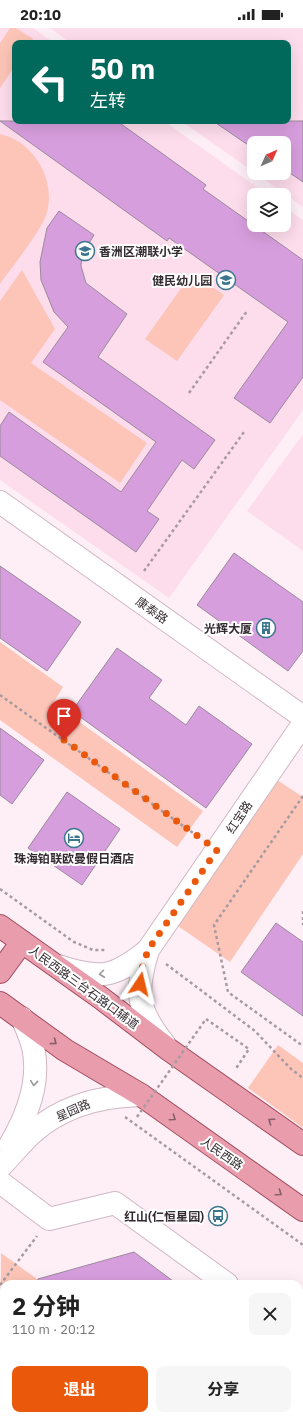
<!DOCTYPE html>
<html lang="zh">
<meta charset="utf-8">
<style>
body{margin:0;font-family:"IBM Plex Sans","Noto Sans SC",sans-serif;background:#f6f6f6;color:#222;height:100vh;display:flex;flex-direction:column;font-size:15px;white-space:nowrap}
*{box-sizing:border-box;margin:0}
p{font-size:13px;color:#767676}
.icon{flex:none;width:22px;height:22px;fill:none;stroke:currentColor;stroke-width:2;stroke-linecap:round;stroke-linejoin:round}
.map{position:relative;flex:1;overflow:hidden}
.panel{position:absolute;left:0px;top:1252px;width:303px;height:140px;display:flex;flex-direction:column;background:#fff;border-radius:12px 12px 0 0;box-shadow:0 4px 16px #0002}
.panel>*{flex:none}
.banner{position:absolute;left:12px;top:12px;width:279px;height:84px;border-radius:8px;box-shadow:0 4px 16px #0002;background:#00695c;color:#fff;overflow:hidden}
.needle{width:26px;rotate:45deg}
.buttons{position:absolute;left:247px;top:108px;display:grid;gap:8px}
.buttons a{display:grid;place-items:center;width:44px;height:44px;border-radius:8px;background:#fff;box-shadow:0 4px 16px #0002;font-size:20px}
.pin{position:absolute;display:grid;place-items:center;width:34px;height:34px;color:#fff;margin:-41px -17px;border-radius:50% 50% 50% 0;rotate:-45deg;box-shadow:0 0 4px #0007}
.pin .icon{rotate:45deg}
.me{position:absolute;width:44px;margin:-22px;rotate:10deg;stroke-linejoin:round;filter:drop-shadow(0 0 3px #0008)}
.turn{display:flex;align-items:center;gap:14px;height:84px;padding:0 12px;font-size:18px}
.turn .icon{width:52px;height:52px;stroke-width:2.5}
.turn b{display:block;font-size:28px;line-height:34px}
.round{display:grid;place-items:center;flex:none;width:42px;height:42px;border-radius:8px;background:#f6f6f6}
.head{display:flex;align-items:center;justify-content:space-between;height:68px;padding:0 12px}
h1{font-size:24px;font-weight:700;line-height:30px}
.primary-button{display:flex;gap:8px;margin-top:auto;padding:8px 12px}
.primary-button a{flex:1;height:46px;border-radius:8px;background:#ea580c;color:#fff;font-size:16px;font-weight:700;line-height:46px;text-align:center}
.primary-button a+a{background:#f6f6f6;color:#222}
.status{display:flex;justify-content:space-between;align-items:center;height:28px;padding:0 20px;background:#fff;direction:ltr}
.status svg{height:11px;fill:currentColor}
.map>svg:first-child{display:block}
.built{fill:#fddcec}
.green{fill:#fcc5b7}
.building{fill:#d79edd;stroke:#9a8a9c}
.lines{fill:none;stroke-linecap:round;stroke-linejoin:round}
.minor-casing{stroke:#d0b7c3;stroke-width:24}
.major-casing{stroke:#a04b5c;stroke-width:24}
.path{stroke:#a79aa0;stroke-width:2.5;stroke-dasharray:3 3;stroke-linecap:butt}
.minor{stroke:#fff;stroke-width:22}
.major{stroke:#e99dac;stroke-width:22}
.path-bridge{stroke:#a79aa0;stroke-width:2.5;stroke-dasharray:3 3;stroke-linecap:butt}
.oneway{stroke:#9a9598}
.oneway2{stroke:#855e68}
.route{stroke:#ea580c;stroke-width:7;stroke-dasharray:0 12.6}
.labels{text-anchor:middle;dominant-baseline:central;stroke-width:4;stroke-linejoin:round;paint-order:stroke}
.poi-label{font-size:12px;font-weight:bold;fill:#342b30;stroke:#fff;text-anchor:end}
.street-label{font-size:12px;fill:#342b30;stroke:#fff}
</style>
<div class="status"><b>20:10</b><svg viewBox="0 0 49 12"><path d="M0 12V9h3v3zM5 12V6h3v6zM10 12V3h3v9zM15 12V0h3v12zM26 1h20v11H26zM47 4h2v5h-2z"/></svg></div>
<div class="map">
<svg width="303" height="1392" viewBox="0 0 303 1392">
<rect width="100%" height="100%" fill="#feeff6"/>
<g class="built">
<path d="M 0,0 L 33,0 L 54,15 L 15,15 L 15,93 L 164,93 L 268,167 L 254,167 L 254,197 L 284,197 L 284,179 L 303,192 L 303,382 L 169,570 L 0,452 Z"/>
<path d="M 50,0 L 303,0 L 303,179 L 255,145 L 284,145 L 284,115 L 254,115 L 254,144 L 181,93 L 288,93 L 288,15 L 71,15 Z"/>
<path d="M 303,406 L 303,523 L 247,483 Z"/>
</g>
<g class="green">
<path d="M 10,0 L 16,0 L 33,11 L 30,15 L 15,15 L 15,38 L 0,60 L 0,15 Z"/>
<path d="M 0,106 C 33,113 56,151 47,184 C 43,201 11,240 0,256 Z"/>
<path d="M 22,242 L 55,301 L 31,335 L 147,415 L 120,455 L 0,372 L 0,273 Z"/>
<path d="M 192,245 L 224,267 L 177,333 L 145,311 Z"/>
<path d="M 0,614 L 63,659 L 53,675 L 203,783 L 177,819 L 0,692 Z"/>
<path d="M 277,752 L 303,769 L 303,826 L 230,934 L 178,898 Z"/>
<path d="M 278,1017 L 303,1035 L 303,1100 L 248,1060 Z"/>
<path d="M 1,1225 L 44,1256 L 4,1256 L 4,1346 L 0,1343 Z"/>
<path d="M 62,1388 L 226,1388 L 231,1392 L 68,1392 Z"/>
</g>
<g class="building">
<path d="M 0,93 L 117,93 L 206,157 L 203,161 L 303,232 L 303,349 L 270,395 L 234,370 L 288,294 L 169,210 L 167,213 Z"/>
<path d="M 213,93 L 303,93 L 303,154 L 284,141 L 284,115 L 254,115 L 254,121 Z"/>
<path d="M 59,183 L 94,207 L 82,227 L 81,238 L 86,255 L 127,286 L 98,329 L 215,412 L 194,441 L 182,432 L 147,483 L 159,491 L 136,524 L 0,428 L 0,398 L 9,384 L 121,464 L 156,414 L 43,334 L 68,299 L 54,284 L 41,252 L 40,234 L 47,200 Z"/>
<path d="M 234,525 L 303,574 L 303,623 L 288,643 L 197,577 Z"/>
<path d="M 0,538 L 81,594 L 47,643 L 0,610 Z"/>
<path d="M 117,620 L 162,652 L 149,670 L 186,697 L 199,678 L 252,716 L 206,780 L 72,683 Z"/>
<path d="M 0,700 L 44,732 L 12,776 L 0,767 Z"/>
<path d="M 67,764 L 120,801 L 82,857 L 28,820 Z"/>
<path d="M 276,895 L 303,914 L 303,988 L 241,944 Z"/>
<path d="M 134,1224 L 177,1256 L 38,1256 L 38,1251 Z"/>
</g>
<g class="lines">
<g class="minor-casing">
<g id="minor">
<path d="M 0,474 L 303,689"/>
<path d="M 148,922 C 135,965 136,981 165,1017"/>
<path d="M 58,938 C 100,952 114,950 148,922 L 303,696"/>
<path d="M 10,1117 C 27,1088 41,1054 33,1019 C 31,1010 26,999 22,990"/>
<path d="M 0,1139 C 11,1128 21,1115 32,1105 C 62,1078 101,1068 141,1067"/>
<path d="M 0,1154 L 49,1191 L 115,1175 L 227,1256"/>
<path d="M 299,1308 L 303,1310"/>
</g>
</g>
<g class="major-casing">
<g id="major">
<path d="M 0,898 L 101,970 L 168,1021 L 303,1116"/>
<path d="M 0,944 L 22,914"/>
<path d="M 0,975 L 65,1022 L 141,1067 L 303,1182"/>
</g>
</g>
<g class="path">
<path d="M 189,365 L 247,283"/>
<path d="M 144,543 L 244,404"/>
<path d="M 0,667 L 200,810"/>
<path d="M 303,768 L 214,897 L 228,964 L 303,1018"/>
<path d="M 0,861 L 74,914 L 93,922 L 107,922"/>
<path d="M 303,883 L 303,897"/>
<path d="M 166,936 L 255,1003 L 291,1041 L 303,1050"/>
<path d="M 206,991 L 249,1021 L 235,1042"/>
<path d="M 125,1089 L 303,1217"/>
<path d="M 0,1257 L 37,1208"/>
<path d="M 0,1296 L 4,1299"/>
<path d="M 128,1388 L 134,1392"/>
<path d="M 173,1392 L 176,1388"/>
</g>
<use href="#minor" class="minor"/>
<use href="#major" class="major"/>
<path class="path-bridge" d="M 137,1089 L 206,991"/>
</g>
<defs><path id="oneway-chevron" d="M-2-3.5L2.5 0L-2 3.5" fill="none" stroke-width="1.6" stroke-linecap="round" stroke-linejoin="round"/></defs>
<g class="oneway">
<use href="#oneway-chevron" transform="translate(102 946) rotate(173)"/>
<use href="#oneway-chevron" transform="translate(34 1055) rotate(96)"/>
</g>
<g class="oneway2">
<use href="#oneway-chevron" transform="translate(54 1014) rotate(36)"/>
<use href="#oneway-chevron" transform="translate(173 1090) rotate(35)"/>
<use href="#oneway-chevron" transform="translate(271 1093) rotate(-145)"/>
<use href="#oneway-chevron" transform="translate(279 1165) rotate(35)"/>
</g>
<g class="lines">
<path class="route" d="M 64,712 L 217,822 L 148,922 L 141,944 L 140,956"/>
</g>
<defs>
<g id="school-ring" transform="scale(1)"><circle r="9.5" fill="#fff" stroke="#3b758e" stroke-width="1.5"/><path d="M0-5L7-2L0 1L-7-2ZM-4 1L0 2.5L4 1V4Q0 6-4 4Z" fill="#3b758e"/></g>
<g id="building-ring" transform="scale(1)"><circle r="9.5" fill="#fff" stroke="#3b758e" stroke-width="1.5"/><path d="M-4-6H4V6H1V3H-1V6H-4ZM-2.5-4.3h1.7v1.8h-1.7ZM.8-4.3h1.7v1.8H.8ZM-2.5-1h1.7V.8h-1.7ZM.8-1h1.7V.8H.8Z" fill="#3b758e"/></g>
<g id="hotel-ring" transform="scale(1)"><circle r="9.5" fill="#fff" stroke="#3b758e" stroke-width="1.5"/><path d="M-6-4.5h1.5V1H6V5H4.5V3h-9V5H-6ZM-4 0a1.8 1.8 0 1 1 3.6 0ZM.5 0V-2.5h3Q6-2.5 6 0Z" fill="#3b758e"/></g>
<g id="bus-ring" transform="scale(1)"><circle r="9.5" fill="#fff" stroke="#3b758e" stroke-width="1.5"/><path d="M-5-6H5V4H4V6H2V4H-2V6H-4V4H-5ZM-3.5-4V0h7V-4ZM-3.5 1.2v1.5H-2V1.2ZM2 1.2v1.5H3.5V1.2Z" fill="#3b758e"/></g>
</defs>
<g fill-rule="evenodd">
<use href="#school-ring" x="85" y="223"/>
<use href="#school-ring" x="226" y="252"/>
<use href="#building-ring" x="266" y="600"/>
<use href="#hotel-ring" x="74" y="810"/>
<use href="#bus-ring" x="218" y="1188"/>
</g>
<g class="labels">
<g class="poi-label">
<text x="99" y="223" text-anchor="start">香洲区潮联小学</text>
<text x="212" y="252">健民幼儿园</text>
<text x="252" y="600">光辉大厦</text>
<text x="74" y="830" text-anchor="middle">珠海铂联欧曼假日酒店</text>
<text x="204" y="1188">红山(仁恒星园)</text>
</g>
<g class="street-label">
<text transform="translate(152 582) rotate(35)">康泰路</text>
<text transform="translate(239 789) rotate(-56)">红宝路</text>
<text transform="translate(84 959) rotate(36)">人民西路三台石路口辅道</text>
<text transform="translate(73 1082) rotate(-24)">星园路</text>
<text transform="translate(222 1125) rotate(35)">人民西路</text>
</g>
</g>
</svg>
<div class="buttons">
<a><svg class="needle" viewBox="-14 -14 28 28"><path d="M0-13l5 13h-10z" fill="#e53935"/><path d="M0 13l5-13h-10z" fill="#767676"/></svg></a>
<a><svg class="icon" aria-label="layers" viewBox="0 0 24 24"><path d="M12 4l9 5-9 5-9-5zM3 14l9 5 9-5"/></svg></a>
</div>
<div class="pin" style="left:64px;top:712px;background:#d93025"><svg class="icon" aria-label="arrive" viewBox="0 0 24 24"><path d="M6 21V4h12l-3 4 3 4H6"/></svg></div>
<svg class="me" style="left:140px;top:956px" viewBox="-20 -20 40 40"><path d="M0-17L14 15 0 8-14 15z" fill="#ea580c" stroke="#fff" stroke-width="4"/></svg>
<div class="banner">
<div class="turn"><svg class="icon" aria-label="left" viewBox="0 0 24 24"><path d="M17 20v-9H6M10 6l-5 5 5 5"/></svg><div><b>50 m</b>左转</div></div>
</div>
<section class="panel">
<div class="head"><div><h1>2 分钟</h1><p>110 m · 20:12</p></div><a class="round"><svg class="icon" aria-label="close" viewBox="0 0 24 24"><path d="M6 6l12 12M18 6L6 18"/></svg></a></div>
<div class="primary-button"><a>退出</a><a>分享</a></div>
</section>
</div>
